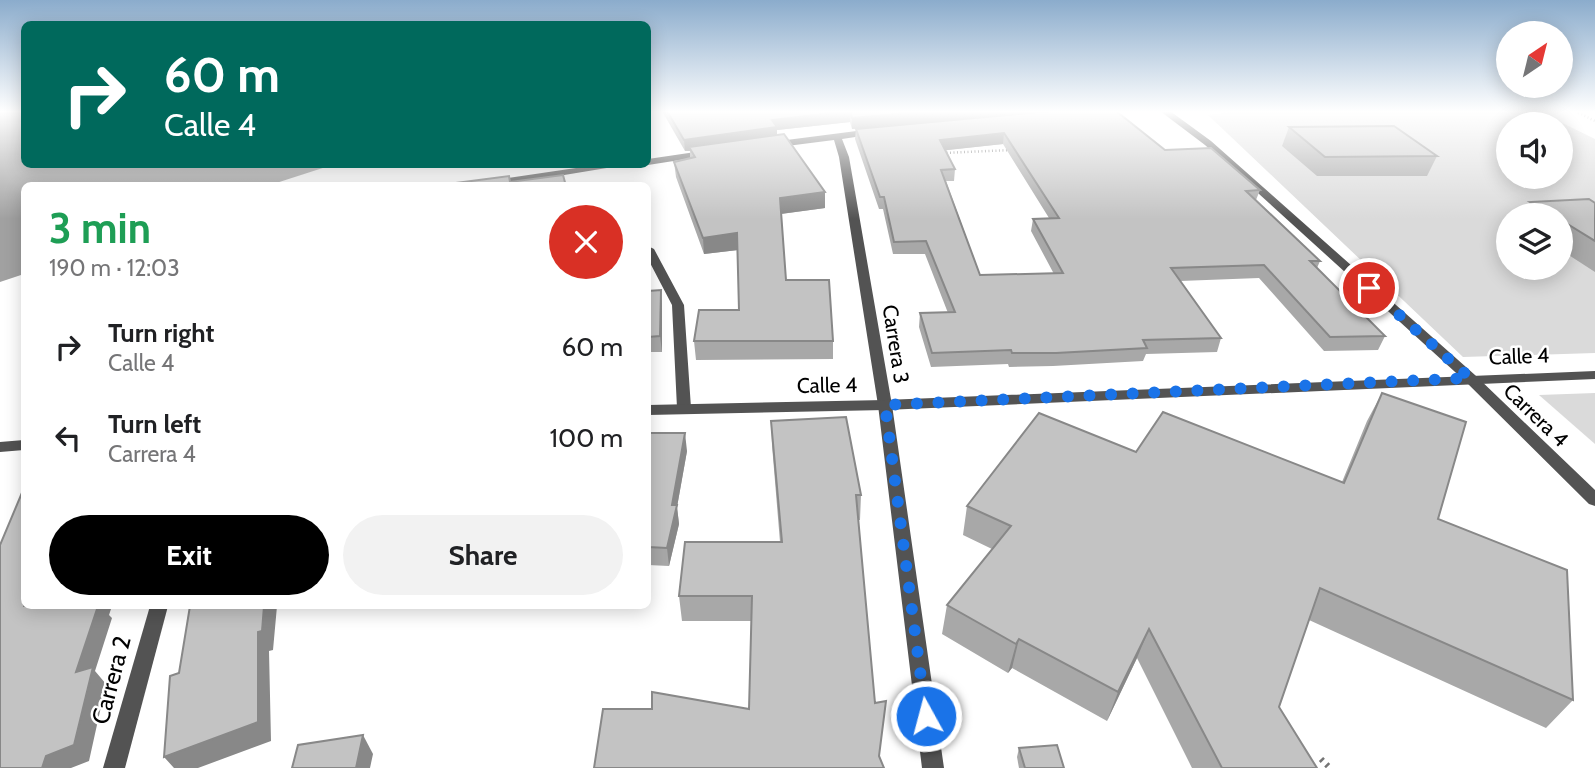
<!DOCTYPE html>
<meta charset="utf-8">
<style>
body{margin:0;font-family:Cabin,sans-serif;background:#f2f2f2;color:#202124;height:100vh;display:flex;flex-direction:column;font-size:26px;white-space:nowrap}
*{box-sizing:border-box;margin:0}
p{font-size:23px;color:#757577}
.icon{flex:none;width:38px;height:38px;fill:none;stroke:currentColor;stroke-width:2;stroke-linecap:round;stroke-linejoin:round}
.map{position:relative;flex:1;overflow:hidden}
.side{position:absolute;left:21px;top:182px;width:630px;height:427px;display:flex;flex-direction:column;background:#fff;border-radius:10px;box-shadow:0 4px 18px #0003}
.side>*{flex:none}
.hud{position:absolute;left:21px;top:21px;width:630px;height:147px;border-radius:10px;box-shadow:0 4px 18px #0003;background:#00695c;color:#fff;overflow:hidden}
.needle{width:46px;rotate:35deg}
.buttons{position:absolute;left:1496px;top:21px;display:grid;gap:14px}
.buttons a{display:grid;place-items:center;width:77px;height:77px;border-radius:50%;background:#fff;box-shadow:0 4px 18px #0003;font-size:35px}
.pin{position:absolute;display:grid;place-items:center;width:60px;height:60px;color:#fff;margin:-30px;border:4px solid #fff;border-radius:50%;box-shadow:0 2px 7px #0007}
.me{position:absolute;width:77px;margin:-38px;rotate:353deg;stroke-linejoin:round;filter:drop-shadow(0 0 5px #0008)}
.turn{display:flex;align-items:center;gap:24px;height:147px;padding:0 28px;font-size:32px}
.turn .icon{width:91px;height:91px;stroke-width:2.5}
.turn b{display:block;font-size:49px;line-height:60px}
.round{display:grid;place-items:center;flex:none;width:74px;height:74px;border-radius:37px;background:#f2f2f2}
.summary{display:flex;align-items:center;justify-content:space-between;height:119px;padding:0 28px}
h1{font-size:42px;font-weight:700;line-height:52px;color:#1e9e55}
.primary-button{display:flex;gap:14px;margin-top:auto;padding:14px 28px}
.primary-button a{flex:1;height:80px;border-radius:42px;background:#000;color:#fff;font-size:28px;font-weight:700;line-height:80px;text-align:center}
.primary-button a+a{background:#f2f2f2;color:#202124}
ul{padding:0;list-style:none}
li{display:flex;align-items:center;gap:21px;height:91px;padding:0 28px}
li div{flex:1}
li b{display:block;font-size:26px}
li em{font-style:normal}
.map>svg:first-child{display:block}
.green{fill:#dadada;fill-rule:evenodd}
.water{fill:#a1a1a1}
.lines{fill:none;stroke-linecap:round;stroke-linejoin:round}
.path-far1{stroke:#757575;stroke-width:2.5;stroke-dasharray:1 2.5;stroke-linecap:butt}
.path{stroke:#757575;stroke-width:6;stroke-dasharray:2.5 5;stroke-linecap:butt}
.minor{fill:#535353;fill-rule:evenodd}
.tertiary{fill:#535353;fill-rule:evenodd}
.wall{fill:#a8a8a8;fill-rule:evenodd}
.shaded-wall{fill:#888}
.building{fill:#c3c3c3;stroke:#888;stroke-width:2;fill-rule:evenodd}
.route{stroke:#1a73e8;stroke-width:12;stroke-dasharray:0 21.6}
.labels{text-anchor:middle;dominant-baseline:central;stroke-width:5;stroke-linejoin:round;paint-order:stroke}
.street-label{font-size:21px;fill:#000;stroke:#fff}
.near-street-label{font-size:24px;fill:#000;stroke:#fff}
</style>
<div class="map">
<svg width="1595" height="768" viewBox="0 0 1595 768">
<rect width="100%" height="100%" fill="#fff"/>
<g class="green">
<path d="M 1239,111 L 1538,111 L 1595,139 L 1595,353 L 1463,357 L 1208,115 ZM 1508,124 L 1561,124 L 1561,177 L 1508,177 ZM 1508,215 L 1561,215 L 1561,268 L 1508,268 Z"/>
<path d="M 1595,393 L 1595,444 L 1539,395 Z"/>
</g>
<path class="water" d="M 0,111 L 24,111 L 24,164 L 332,165 L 270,185 L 24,186 L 24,274 L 0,282 Z"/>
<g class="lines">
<g class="path-far1">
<path d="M 1575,111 L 1595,121"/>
<path d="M 943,153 L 1011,150"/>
</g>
<path class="path" d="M 1321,759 L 1330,768"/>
<g class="minor">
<path d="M 1160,111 L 1170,111 L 1211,141 L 1475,375 L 1595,490 L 1595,506 L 1589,504 L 1465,381 L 1205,145 Z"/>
<path d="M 872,129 L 875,130 L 875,134 L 842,139 L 849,157 L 892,405 L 944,768 L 922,768 L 878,405 L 839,157 L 834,140 L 771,148 L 766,145 L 771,142 Z"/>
<path d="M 709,150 L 712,151 L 712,155 L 648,165 L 647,164 L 648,159 Z"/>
<path d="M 603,164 L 631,164 L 497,186 L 468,186 L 473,183 Z"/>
<path d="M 648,246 L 654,249 L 684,305 L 691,408 L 684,413 L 677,408 L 672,305 L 648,259 Z"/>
<path d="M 150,606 L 168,606 L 125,768 L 103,768 Z"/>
</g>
<g class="tertiary">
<path d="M 1595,371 L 1595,379 L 885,410 L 648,415 L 648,405 L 885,400 Z"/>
<path d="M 24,440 L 24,450 L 0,452 L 0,442 Z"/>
</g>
</g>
<g class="wall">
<path d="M 662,111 L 1116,111 L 1165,150 L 1260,190 L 1256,200 L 1320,261 L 1317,268 L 1385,336 L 1378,350 L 1324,351 L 1259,278 L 1180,281 L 1221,338 L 1217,352 L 1146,354 L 1143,361 L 1053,366 L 1009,367 L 1008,364 L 931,367 L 919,327 L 920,313 L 948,313 L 925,254 L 893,254 L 883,209 L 879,209 L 855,139 L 856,129 L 852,129 L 850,122 L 777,130 L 777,135 L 825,208 L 781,214 L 786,280 L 833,341 L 833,359 L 696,360 L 694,341 L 739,310 L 738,250 L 704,254 L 676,177 L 674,162 L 690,158 L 690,151 L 685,151 ZM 1003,144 L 1049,218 L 1033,219 L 1031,231 L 1054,274 L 980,275 L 946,181 L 954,181 L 955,169 L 946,150 Z"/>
<path d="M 1289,127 L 1437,156 L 1427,176 L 1317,176 L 1282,146 Z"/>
<path d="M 1530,202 L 1595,203 L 1595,272 L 1561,250 L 1561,215 L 1523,215 Z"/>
<path d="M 661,290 L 662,305 L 662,352 L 648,352 L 648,291 Z"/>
<path d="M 1382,393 L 1438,519 L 1573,700 L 1546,728 L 1309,620 L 1279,707 L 1317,768 L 1192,768 L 1137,658 L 1107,721 L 1012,668 L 1008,673 L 942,634 L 947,605 L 992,549 L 963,535 L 967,506 L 1136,452 L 1342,482 L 1367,421 Z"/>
<path d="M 771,421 L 861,495 L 860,520 L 858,520 L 880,757 L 749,709 L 751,621 L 682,621 L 679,596 L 780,542 L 772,445 Z"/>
<path d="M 648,433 L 687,451 L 677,507 L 679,524 L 669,566 L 648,565 Z"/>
<path d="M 1019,748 L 1064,768 L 1019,768 L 1017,757 Z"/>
</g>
<g class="shaded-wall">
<path d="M 850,111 L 850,122 L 777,130 L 777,139 L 689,147 L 690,151 L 685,151 L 684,140 L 772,120 Z"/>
<path d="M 931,111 L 1061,111 L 852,129 L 852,118 Z"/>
<path d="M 1004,133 L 1003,144 L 939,151 L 940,140 Z"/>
<path d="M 825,192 L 825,208 L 780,214 L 780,198 Z"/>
<path d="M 737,233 L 738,250 L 704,254 L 703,238 Z"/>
<path d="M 661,290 L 662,305 L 662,352 L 660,336 Z"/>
<path d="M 685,433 L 687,451 L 677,507 L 679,524 L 669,566 L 667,548 L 672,505 Z"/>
<path d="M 97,606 L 112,606 L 109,615 L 112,618 L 95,671 L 106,684 L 89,761 L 71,768 L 42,768 L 76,672 Z"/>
<path d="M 264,606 L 277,606 L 273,650 L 269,651 L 271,741 L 198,768 L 174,768 L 164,757 L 258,632 Z"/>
<path d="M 1149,629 L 1137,658 L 1107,721 L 1118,692 Z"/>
<path d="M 1019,639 L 1012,668 L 1008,673 L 1016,644 Z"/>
<path d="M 363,735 L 373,754 L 370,768 L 356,768 Z"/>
</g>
<g class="building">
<path d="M 667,111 L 849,111 L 772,120 L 777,127 L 684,140 Z"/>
<path d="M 850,111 L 931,111 L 852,118 Z"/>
<path d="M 1050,111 L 1116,111 L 1165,150 L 1211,148 L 1260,190 L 1246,191 L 1320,261 L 1310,261 L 1385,336 L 1330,337 L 1264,265 L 1171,268 L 1221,338 L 1143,340 L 1147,348 L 1056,353 L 1012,353 L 1011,350 L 932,353 L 920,313 L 955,312 L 926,241 L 894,242 L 884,197 L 880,197 L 856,129 ZM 1004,133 L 1059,218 L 1033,219 L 1063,273 L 980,275 L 941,170 L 955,169 L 940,140 Z"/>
<path d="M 1394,126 L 1437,156 L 1325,157 L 1289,127 Z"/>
<path d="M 784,134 L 825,192 L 780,198 L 786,280 L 829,280 L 833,341 L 694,341 L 699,310 L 739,310 L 737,233 L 703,238 L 674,162 L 695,157 L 689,147 Z"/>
<path d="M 563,175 L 566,186 L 441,186 L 441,185 L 509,176 L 510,182 Z"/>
<path d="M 1589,199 L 1595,203 L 1595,241 L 1561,220 L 1561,215 L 1552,215 L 1530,202 Z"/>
<path d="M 661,290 L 660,336 L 648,337 L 648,291 Z"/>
<path d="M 1382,393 L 1466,422 L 1438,519 L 1567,570 L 1573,700 L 1320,588 L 1279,707 L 1317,768 L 1222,768 L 1149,629 L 1118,692 L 1019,639 L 1016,644 L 947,605 L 1011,526 L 967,506 L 1039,413 L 1136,452 L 1163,412 L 1344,483 Z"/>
<path d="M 846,417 L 861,495 L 856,495 L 875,703 L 886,701 L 879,756 L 884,768 L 594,768 L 603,709 L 652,709 L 652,692 L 749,709 L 752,596 L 679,596 L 685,542 L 782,542 L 771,421 Z"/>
<path d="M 648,433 L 685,433 L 672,505 L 677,505 L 667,548 L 648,547 Z"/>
<path d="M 24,488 L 24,606 L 98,606 L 76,672 L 93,667 L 74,745 L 46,756 L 42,768 L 0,768 L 0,545 Z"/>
<path d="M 190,606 L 264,606 L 262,631 L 258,632 L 258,722 L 164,757 L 170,676 L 179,673 Z"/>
<path d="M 363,735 L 356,768 L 292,768 L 298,745 Z"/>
<path d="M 1057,745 L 1064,768 L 1025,768 L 1019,748 Z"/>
</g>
<linearGradient id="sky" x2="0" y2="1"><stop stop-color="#8baccc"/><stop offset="0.51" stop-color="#fff"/><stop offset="1" stop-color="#fff" stop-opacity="0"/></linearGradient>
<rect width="1595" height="219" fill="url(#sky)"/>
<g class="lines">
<path class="route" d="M 926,716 L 885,405 L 1470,378 L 1369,288"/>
</g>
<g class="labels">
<g class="street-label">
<text transform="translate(896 344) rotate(81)">Carrera 3</text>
<text transform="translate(1519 356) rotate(-2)">Calle 4</text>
<text transform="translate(827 385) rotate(-1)">Calle 4</text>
<text transform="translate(1536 415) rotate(44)">Carrera 4</text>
</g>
<g class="near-street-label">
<text transform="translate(111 680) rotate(-75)">Carrera 2</text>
</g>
</g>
</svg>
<div class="buttons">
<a><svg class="needle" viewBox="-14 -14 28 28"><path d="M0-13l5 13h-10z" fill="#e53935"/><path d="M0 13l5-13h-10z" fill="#757577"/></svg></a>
<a><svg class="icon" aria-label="sound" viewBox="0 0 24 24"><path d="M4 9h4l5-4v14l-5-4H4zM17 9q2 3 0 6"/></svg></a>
<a><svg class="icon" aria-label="layers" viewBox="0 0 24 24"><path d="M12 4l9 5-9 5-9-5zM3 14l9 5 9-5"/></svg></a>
</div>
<div class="pin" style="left:1369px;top:288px;background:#d93025"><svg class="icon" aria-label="arrive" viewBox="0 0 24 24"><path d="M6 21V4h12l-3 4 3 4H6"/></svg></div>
<svg class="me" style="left:926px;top:716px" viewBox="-20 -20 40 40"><circle r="17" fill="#1a73e8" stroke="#fff" stroke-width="3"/><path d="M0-11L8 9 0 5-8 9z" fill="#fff"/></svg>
<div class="hud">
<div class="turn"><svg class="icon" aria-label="right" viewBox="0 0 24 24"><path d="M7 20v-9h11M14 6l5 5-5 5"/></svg><div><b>60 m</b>Calle 4</div></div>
</div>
<section class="side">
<div class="summary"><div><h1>3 min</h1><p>190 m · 12:03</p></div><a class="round" style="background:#d93025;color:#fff"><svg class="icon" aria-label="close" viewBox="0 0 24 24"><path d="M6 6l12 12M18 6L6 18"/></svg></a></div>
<ul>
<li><svg class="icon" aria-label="right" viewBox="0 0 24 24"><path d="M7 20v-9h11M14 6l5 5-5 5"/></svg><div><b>Turn right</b><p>Calle 4</p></div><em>60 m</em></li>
<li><svg class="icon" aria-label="left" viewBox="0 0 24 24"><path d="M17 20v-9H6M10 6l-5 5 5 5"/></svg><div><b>Turn left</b><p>Carrera 4</p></div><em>100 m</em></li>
</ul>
<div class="primary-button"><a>Exit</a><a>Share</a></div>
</section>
</div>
